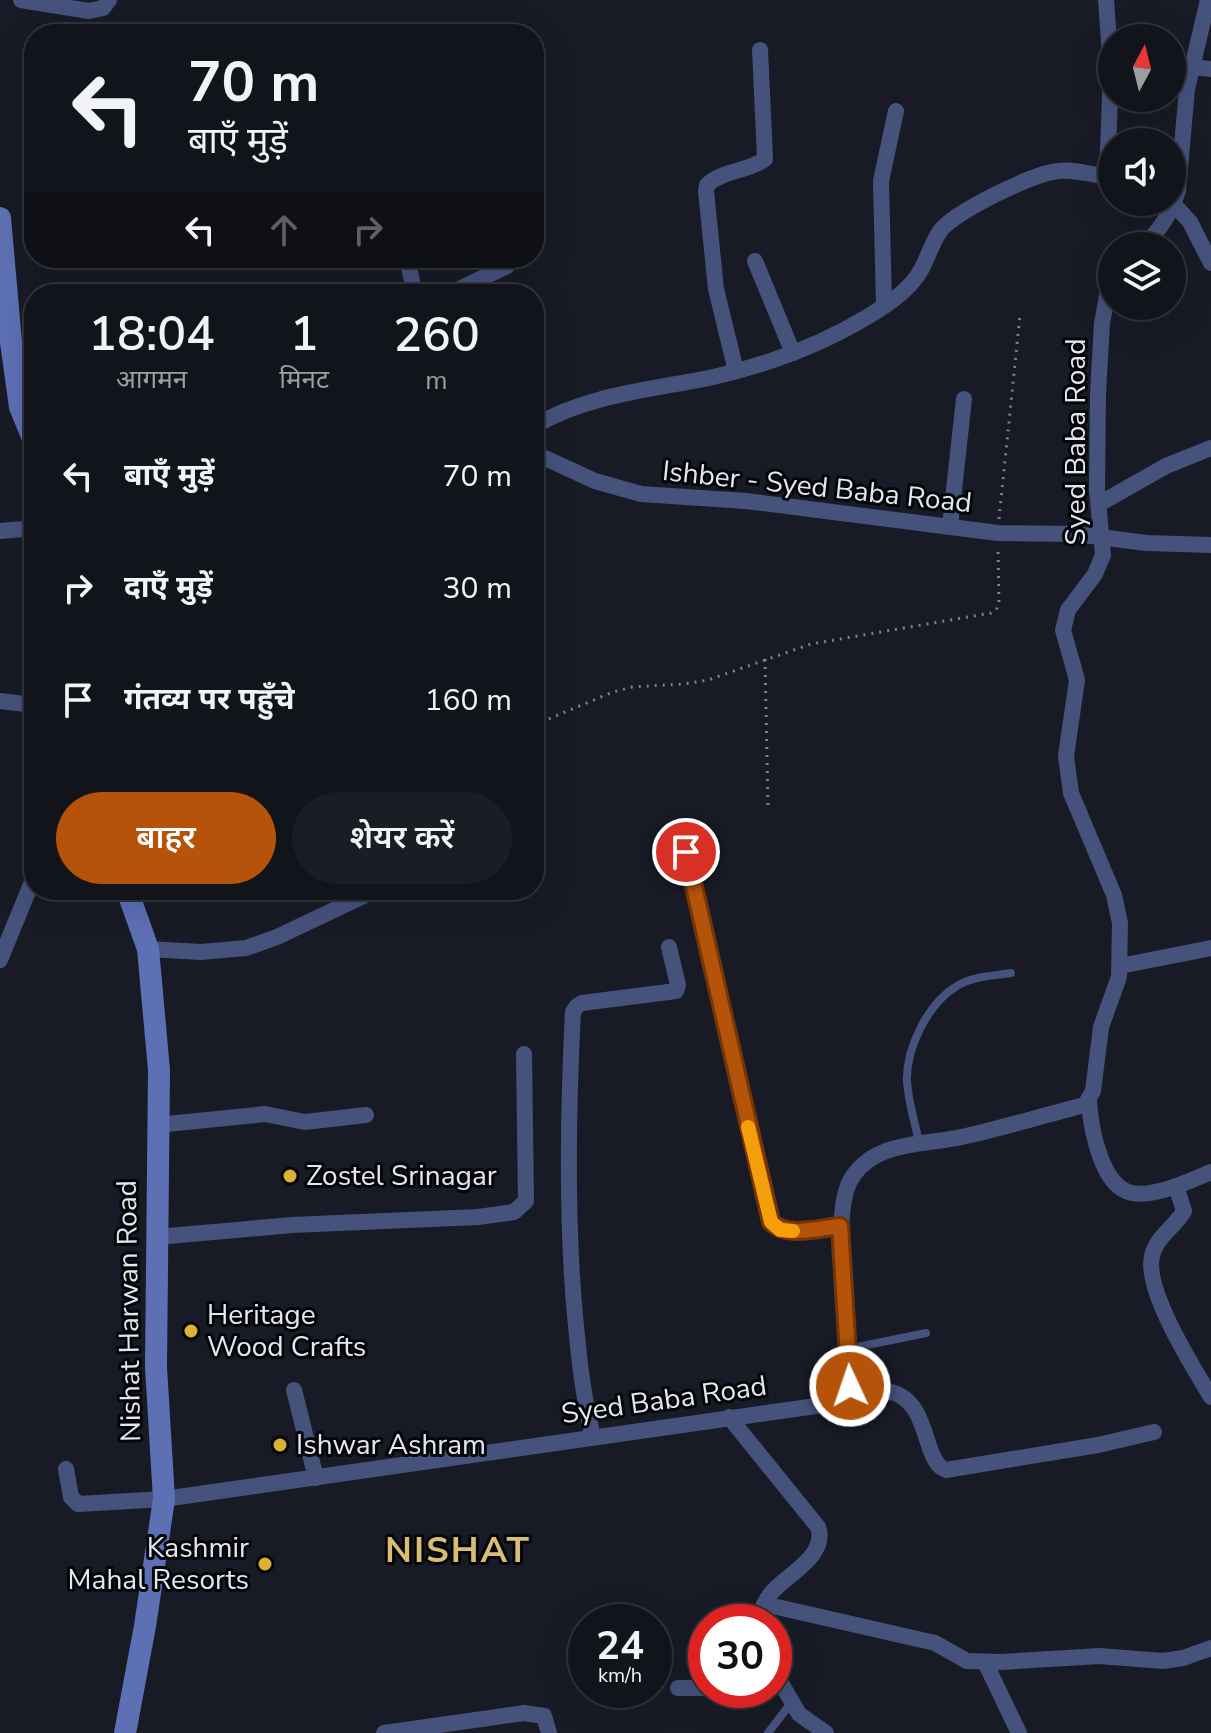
<!DOCTYPE html>
<html lang="hi">
<meta charset="utf-8">
<style>
body{margin:0;font-family:"Nunito Sans","Noto Sans Devanagari",sans-serif;background:#1b1d25;color:#f1f3f6;height:100vh;display:flex;flex-direction:column;font-size:30px;white-space:nowrap}
*{box-sizing:border-box;margin:0}
p{font-size:26px;color:#9c9ea3}
.icon{flex:none;width:44px;height:44px;fill:none;stroke:currentColor;stroke-width:2;stroke-linecap:round;stroke-linejoin:round}
.map{position:relative;flex:1;overflow:hidden}
.sheet{position:absolute;left:24px;top:284px;width:520px;height:616px;display:flex;flex-direction:column;background:#12141c;border-radius:32px;box-shadow:0 8px 32px #0002,0 0 0 2px #31333b}
.sheet>*{flex:none}
.banner{position:absolute;left:24px;top:24px;width:520px;height:244px;border-radius:32px;box-shadow:0 8px 32px #0002,0 0 0 2px #31333b;background:#12141c;color:#f1f3f6;overflow:hidden}
.needle{width:52px;rotate:7deg}
.buttons{position:absolute;left:1098px;top:24px;display:grid;gap:16px}
.buttons a{display:grid;place-items:center;width:88px;height:88px;border-radius:50%;background:#12141c;box-shadow:0 8px 32px #0002,0 0 0 2px #31333b;font-size:40px}
.speed{position:absolute;left:568px;top:1604px;display:flex;gap:16px;font-size:40px;font-weight:700;text-align:center}
.speed>*{display:grid;place-content:center;width:104px;height:104px;border-radius:50%;background:#12141c;box-shadow:0 8px 32px #0002,0 0 0 2px #31333b;line-height:1}
.speed small{font-size:20px;font-weight:400}
.speed .limit{border:12px solid #d22;background:#fff;color:#111}
.pin{position:absolute;display:grid;place-items:center;width:68px;height:68px;color:#fff;margin:-34px;border:4px solid #fff;border-radius:50%;box-shadow:0 2px 8px #0007}
.me{position:absolute;width:88px;margin:-44px;rotate:357deg;stroke-linejoin:round;filter:drop-shadow(0 0 6px #0008)}
.turn{display:flex;align-items:center;gap:28px;height:168px;padding:0 32px;font-size:36px}
.turn .icon{width:104px;height:104px;stroke-width:2.5}
.turn b{display:block;font-size:56px;line-height:68px}
.lanes{display:flex;align-items:center;height:76px;padding:0 32px;background:#0003;justify-content:center;gap:40px;direction:ltr}
.lanes .off{opacity:.35}
.eta{display:flex;justify-content:space-evenly;align-items:center;height:136px;text-align:center}
.eta b{font-size:48px;font-weight:600;line-height:56px}
.action{display:flex;gap:16px;margin-top:auto;padding:16px 32px}
.action a{flex:1;height:92px;border-radius:48px;background:#b45309;color:#fff;font-size:32px;font-weight:600;line-height:92px;text-align:center}
.action a+a{background:#1b1d25;color:#f1f3f6}
ul{padding:0;list-style:none}
li{display:flex;align-items:center;gap:24px;height:112px;padding:0 32px}
li div{flex:1}
li b{display:block;font-size:30px}
li em{font-style:normal}
.map>svg:first-child{display:block}
.lines{fill:none;stroke-linecap:round;stroke-linejoin:round}
.path{stroke:#80828b;stroke-width:3;stroke-dasharray:2 6;stroke-linecap:butt}
.lane{stroke:#45527c;stroke-width:8}
.street{stroke:#45527c;stroke-width:16}
.secondary{stroke:#5d70b4;stroke-width:22}
.route-casing{stroke:#753606;stroke-width:20}
.route{stroke:#b45309;stroke-width:14}
.slow{stroke:#f59e0b;stroke-width:14}
.poi-dot{fill:#dab333;stroke:#05060a;stroke-width:3}
.labels{text-anchor:middle;dominant-baseline:central;stroke-width:6;stroke-linejoin:round;paint-order:stroke}
.street-label{font-size:28px;fill:#e5e7ee;stroke:#05060a}
.poi-label{font-size:28px;fill:#e5e7ee;stroke:#05060a;text-anchor:start}
.district-label{font-size:36px;font-weight:bold;letter-spacing:2px;fill:#d8be72;stroke:#05060a}
</style>
<div class="map">
<svg width="1211" height="1733" viewBox="0 0 1211 1733">
<rect width="100%" height="100%" fill="#181b25"/>
<g class="lines">
<g class="path">
<path d="M 999,519 L 1020,315"/>
<path d="M 765,659 L 768,806"/>
<path d="M 534,725 L 613,692 L 632,687 L 684,684 L 708,680 L 811,644 L 991,613 L 996,610 L 999,604 L 998,547"/>
</g>
<g class="lane">
<path d="M 919,1142 C 915,1123 908,1101 907,1081 C 906,1048 928,1003 957,986 C 972,976 994,976 1011,973"/>
<path d="M 848,1349 L 926,1333"/>
<path d="M 768,1733 L 791,1703"/>
</g>
<g class="street">
<path d="M 21,0 L 89,11 L 103,8 L 109,0"/>
<path d="M 1106,0 L 1111,68 L 1107,177"/>
<path d="M 1191,67 L 1211,69"/>
<path d="M 1172,202 L 1190,222 L 1211,263"/>
<path d="M 1142,246 C 1159,233 1172,211 1178,190 L 1187,89 L 1208,0"/>
<path d="M 407,258 L 415,294"/>
<path d="M 755,261 L 793,353"/>
<path d="M 449,294 L 507,266 L 508,258"/>
<path d="M 884,305 L 881,181 L 896,111"/>
<path d="M 736,371 L 716,289 L 706,191 L 707,185 C 722,170 748,172 765,159 L 760,50"/>
<path d="M 534,426 C 587,395 649,390 709,378 C 763,366 819,346 867,317 C 887,305 910,290 921,270 C 928,257 932,243 940,231 C 954,212 1034,173 1058,171 C 1075,169 1095,175 1112,178"/>
<path d="M 534,453 L 595,481 L 641,494 L 746,501 L 998,533 L 1076,534 L 1146,543 L 1211,545"/>
<path d="M 1099,504 L 1166,466 L 1211,448"/>
<path d="M 950,526 L 964,399"/>
<path d="M 0,531 L 34,528"/>
<path d="M 0,701 L 34,705"/>
<path d="M 686,852 L 771,1222 C 788,1238 818,1228 840,1226"/>
<path d="M 148,949 L 201,952 L 246,948 L 277,937 L 376,890"/>
<path d="M 0,960 L 34,877"/>
<path d="M 1120,966 L 1211,948"/>
<path d="M 1089,1102 C 1091,1128 1101,1187 1132,1193 C 1154,1198 1191,1180 1211,1172"/>
<path d="M 157,1125 L 265,1114 L 305,1122 L 366,1115"/>
<path d="M 1176,1186 L 1184,1211 C 1175,1227 1156,1237 1152,1256 C 1144,1290 1193,1367 1211,1397"/>
<path d="M 157,1237 L 292,1225 L 478,1217 L 514,1212 L 526,1201 L 524,1054"/>
<path d="M 294,1390 L 316,1478"/>
<path d="M 847,1392 C 861,1392 878,1388 891,1392 C 931,1402 922,1462 946,1470 L 1098,1445 L 1154,1432"/>
<path d="M 729,1417 L 818,1527 C 828,1555 788,1574 772,1592 C 764,1601 761,1611 759,1622"/>
<path d="M 593,1437 C 582,1393 578,1349 574,1304 C 566,1206 568,1110 573,1012 L 577,1006 L 582,1003 L 676,991 L 678,985 L 669,947"/>
<path d="M 66,1469 L 71,1497 L 78,1504 L 164,1499 L 830,1404 L 847,1392 L 850,1376 C 847,1332 831,1217 850,1181 C 873,1139 926,1146 966,1136 C 1006,1127 1045,1115 1085,1105 L 1093,1091 L 1101,1027 L 1119,977 L 1120,923 L 1114,895 L 1071,793 L 1066,756 L 1077,680 L 1063,630 L 1068,610 L 1095,574 L 1103,555 L 1097,490 L 1098,393 L 1102,323 L 1112,270"/>
<path d="M 764,1604 L 935,1643 L 967,1661 L 1001,1662 L 1099,1656 L 1163,1661 L 1183,1658 L 1211,1648"/>
<path d="M 985,1662 L 1019,1733"/>
<path d="M 774,1671 L 799,1714 L 826,1733"/>
<path d="M 678,1688 L 706,1688"/>
<path d="M 384,1733 L 524,1713 L 544,1716 L 549,1733"/>
</g>
<g class="secondary">
<path d="M 0,218 L 11,342 L 20,407 L 34,441"/>
<path d="M 125,1733 L 145,1626 L 164,1499 L 156,1367 L 159,1070 L 148,949 L 127,890"/>
</g>
</g>
<g class="lines">
<g class="route-casing">
<path id="route" d="M 686,852 L 771,1222 C 787,1238 819,1228 840,1226 L 850,1386"/>
</g>
<use href="#route" class="route"/>
<path class="slow" d="M 748,1127 L 771,1222 L 780,1230 L 793,1231"/>
</g>
<g class="poi-dot">
<circle cx="290" cy="1176" r="8"/>
<circle cx="191" cy="1331" r="8"/>
<circle cx="280" cy="1445" r="8"/>
<circle cx="265" cy="1564" r="8"/>
</g>
<g class="labels">
<g class="street-label">
<text transform="translate(1076 442) rotate(-90)">Syed Baba Road</text>
<text transform="translate(817 487) rotate(6)">Ishber - Syed Baba Road</text>
<text transform="translate(129 1311) rotate(-91)">Nishat Harwan Road</text>
<text transform="translate(664 1400) rotate(-8)">Syed Baba Road</text>
</g>
<g class="poi-label">
<text x="306" y="1176">Zostel Srinagar</text>
<text x="207" y="1315">Heritage<tspan x="207" dy="32">Wood Crafts</tspan></text>
<text x="296" y="1445">Ishwar Ashram</text>
<text x="249" y="1548" text-anchor="end">Kashmir<tspan x="249" dy="32">Mahal Resorts</tspan></text>
</g>
<g class="district-label">
<text x="458" y="1550">NISHAT</text>
</g>
</g>
</svg>
<div class="buttons">
<a><svg class="needle" viewBox="-14 -14 28 28"><path d="M0-13l5 13h-10z" fill="#e53935"/><path d="M0 13l5-13h-10z" fill="#9c9ea3"/></svg></a>
<a><svg class="icon" aria-label="sound" viewBox="0 0 24 24"><path d="M4 9h4l5-4v14l-5-4H4zM17 9q2 3 0 6"/></svg></a>
<a><svg class="icon" aria-label="layers" viewBox="0 0 24 24"><path d="M12 4l9 5-9 5-9-5zM3 14l9 5 9-5"/></svg></a>
</div>
<div class="speed"><div>24<small>km/h</small></div><div class="limit">30</div></div>
<div class="pin" style="left:686px;top:852px;background:#d93025"><svg class="icon" aria-label="arrive" viewBox="0 0 24 24"><path d="M6 21V4h12l-3 4 3 4H6"/></svg></div>
<svg class="me" style="left:850px;top:1386px" viewBox="-20 -20 40 40"><circle r="17" fill="#b45309" stroke="#fff" stroke-width="3"/><path d="M0-11L8 9 0 5-8 9z" fill="#fff"/></svg>
<div class="banner">
<div class="turn"><svg class="icon" aria-label="left" viewBox="0 0 24 24"><path d="M17 20v-9H6M10 6l-5 5 5 5"/></svg><div><b>70 m</b>बाएँ मुड़ें</div></div>
<div class="lanes"><svg class="icon" aria-label="left" viewBox="0 0 24 24"><path d="M17 20v-9H6M10 6l-5 5 5 5"/></svg><svg class="icon off" aria-label="ahead" viewBox="0 0 24 24"><path d="M12 20V5M6 11l6-6 6 6"/></svg><svg class="icon off" aria-label="right" viewBox="0 0 24 24"><path d="M7 20v-9h11M14 6l5 5-5 5"/></svg></div>
</div>
<section class="sheet">
<div class="eta">
<div><b>18:04</b><p>आगमन</p></div>
<div><b>1</b><p>मिनट</p></div>
<div><b>260</b><p>m</p></div>
</div>
<ul>
<li><svg class="icon" aria-label="left" viewBox="0 0 24 24"><path d="M17 20v-9H6M10 6l-5 5 5 5"/></svg><div><b>बाएँ मुड़ें</b></div><em>70 m</em></li>
<li><svg class="icon" aria-label="right" viewBox="0 0 24 24"><path d="M7 20v-9h11M14 6l5 5-5 5"/></svg><div><b>दाएँ मुड़ें</b></div><em>30 m</em></li>
<li><svg class="icon" aria-label="arrive" viewBox="0 0 24 24"><path d="M6 21V4h12l-3 4 3 4H6"/></svg><div><b>गंतव्य पर पहुँचे</b></div><em>160 m</em></li>
</ul>
<div class="action"><a>बाहर</a><a>शेयर करें</a></div>
</section>
</div>
